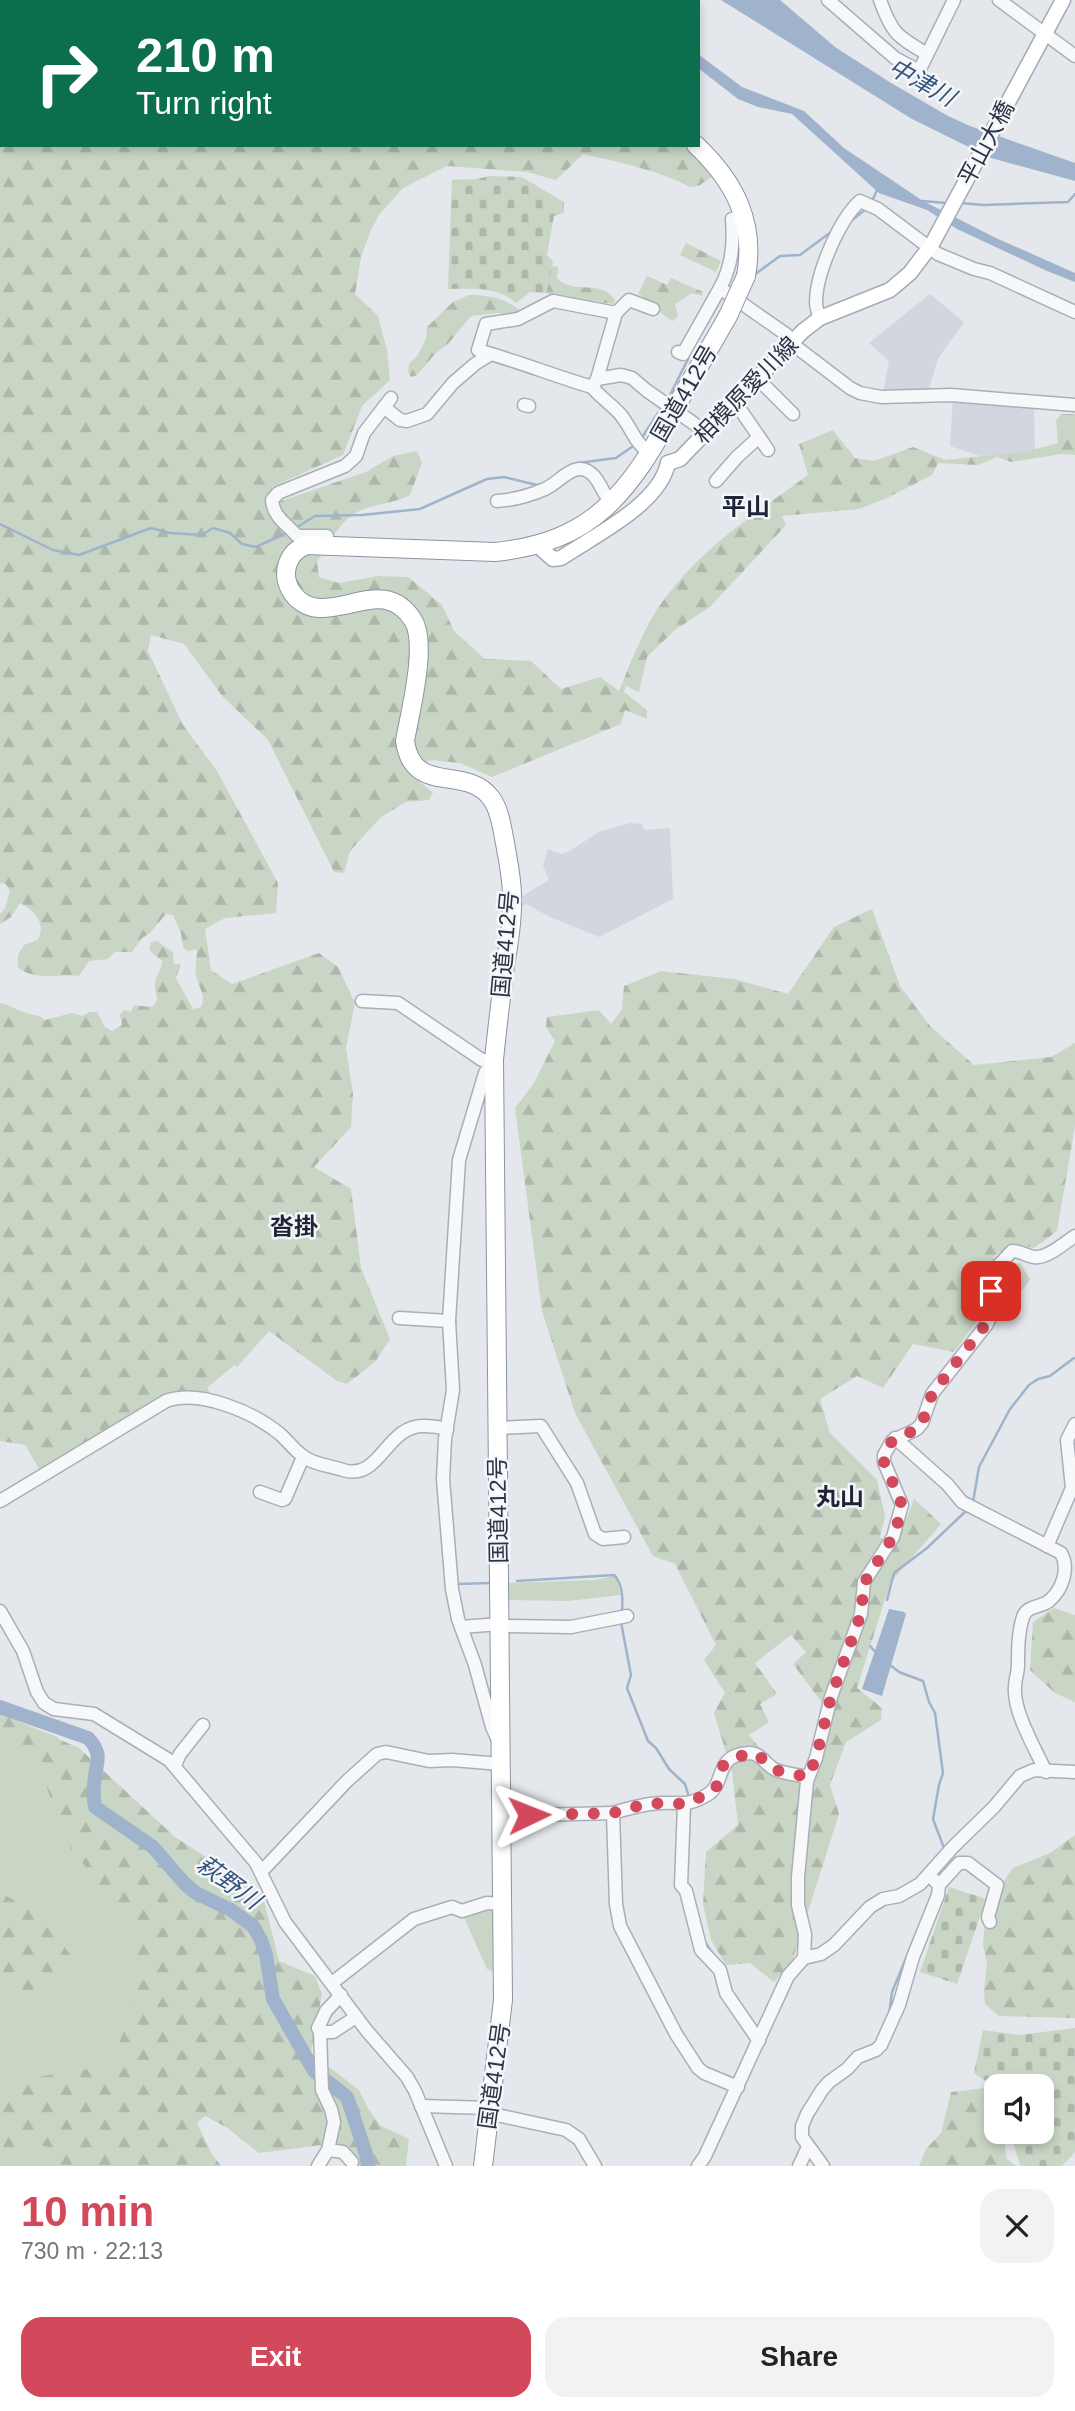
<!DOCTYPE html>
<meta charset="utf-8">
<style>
body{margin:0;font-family:Helvetica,"Noto Sans JP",sans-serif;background:#f2f2f2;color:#222;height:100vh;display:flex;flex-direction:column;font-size:26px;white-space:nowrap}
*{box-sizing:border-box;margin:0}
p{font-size:23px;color:#767676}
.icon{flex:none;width:38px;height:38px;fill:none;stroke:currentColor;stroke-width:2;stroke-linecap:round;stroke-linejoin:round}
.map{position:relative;height:2166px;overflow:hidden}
.panel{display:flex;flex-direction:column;background:#fff;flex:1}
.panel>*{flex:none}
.top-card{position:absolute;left:0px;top:0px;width:700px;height:147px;box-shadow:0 4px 10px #0003;background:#0b6e4f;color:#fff;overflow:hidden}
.fabs{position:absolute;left:984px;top:2074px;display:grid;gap:14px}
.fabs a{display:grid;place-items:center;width:70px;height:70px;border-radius:14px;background:#fff;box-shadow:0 4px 10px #0003;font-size:35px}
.pin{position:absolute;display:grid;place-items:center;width:60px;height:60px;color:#fff;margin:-30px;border-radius:14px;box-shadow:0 4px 10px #0006}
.me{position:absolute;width:77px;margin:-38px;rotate:88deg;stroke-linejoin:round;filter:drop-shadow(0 0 5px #0008)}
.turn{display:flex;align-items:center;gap:24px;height:147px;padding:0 21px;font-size:32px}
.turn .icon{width:91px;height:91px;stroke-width:2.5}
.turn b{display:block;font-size:49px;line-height:60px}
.round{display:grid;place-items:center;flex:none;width:74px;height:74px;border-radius:21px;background:#f2f2f2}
.head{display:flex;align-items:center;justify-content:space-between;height:119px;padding:0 21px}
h1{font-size:42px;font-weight:800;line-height:52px;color:#d1495b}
.cta{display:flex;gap:14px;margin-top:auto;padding:14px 21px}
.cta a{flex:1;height:80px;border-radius:21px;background:#d1495b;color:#fff;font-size:28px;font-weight:800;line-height:80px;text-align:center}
.cta a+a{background:#f2f2f2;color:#222}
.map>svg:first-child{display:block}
.built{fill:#d2d6de}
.grass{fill:#c9d6c5}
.forest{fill:url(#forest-firs);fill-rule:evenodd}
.cemetery{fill:url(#cemetery-stones)}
.water{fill:#9fb4cc}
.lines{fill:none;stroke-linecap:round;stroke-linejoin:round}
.stream{stroke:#9fb4cc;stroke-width:2.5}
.river{stroke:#9fb4cc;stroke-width:14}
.minor-casing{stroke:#a9aeb7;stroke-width:15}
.major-casing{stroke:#a3abb8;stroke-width:17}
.highway-casing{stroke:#8b94a3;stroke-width:20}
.minor{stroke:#f7f8fa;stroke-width:12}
.major{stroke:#fff;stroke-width:14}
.highway{stroke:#fff;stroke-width:18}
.highway-bridge-casing{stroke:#8b94a3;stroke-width:20;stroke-linecap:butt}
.highway-bridge{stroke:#fff;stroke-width:18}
.route{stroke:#d1495b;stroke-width:12;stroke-dasharray:0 21.6}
.labels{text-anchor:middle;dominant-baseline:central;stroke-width:5;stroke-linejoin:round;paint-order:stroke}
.street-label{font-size:23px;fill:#2b3445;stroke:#f4f6f9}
.water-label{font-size:24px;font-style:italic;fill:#34527a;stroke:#f4f6f9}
.neighbourhood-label{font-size:24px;font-weight:bold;fill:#1d2536;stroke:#f4f6f9}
</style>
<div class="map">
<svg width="1075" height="2166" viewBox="0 0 1075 2166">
<defs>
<pattern id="forest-firs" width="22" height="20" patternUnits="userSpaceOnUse" patternTransform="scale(1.75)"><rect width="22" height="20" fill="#c9d6c5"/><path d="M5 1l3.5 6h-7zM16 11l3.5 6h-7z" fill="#adb8ab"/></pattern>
<pattern id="cemetery-stones" width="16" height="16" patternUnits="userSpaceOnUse" patternTransform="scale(1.75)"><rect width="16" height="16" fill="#c9d6c5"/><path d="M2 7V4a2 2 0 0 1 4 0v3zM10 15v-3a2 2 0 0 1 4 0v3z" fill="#adb8ab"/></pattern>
</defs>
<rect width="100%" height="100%" fill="#e4e7ec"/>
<g class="built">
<path d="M 930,294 L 964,322 L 938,359 L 928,392 L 883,394 L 889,361 L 869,343 Z"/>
<path d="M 953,399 L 1034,404 L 1035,452 L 980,456 L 950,446 Z"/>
<path d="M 629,823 L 642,824 L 645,830 L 670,828 L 673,899 L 599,937 L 550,917 L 526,904 L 520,906 L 521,897 L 549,880 L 543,866 L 548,849 L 561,854 L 568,852 L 599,832 Z"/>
</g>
<g class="grass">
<path d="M 613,1576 L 617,1579 L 620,1595 L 568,1601 L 506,1600 L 506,1583 L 595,1580 Z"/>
<path d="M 0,1716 L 58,1737 L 72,1793 L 226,1936 L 131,2166 L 0,2166 Z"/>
<path d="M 496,1907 L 495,1972 L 487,1969 L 462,1913 Z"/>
</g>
<g class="forest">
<path d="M 0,0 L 526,0 L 525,2 L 2,2 L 2,145 L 686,145 L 716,174 L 700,185 L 690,187 C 658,170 619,162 583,154 L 556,180 L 527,172 L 447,166 L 403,188 L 379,215 L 371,230 L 361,257 L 355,294 L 378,316 L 387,350 L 390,380 L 362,406 L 343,455 L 272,487 L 278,502 L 366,472 L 393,456 L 417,451 L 422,463 L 410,495 C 395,503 380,503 364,509 C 341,517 330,543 317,562 L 319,577 L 339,583 L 378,576 L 408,577 L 442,605 L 454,631 L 485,659 L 531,661 L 561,689 L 600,677 L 619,691 C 632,660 644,626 665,598 C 704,546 756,513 808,475 L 799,444 L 833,430 L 855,458 L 874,461 L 913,447 L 945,460 L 1024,452 L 1058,443 L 1056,421 L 1061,414 L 1075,414 L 1075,455 L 1062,454 L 1011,462 L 997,457 L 978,465 L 938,463 L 932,475 L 887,498 L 859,509 L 782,516 L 786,525 L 710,607 L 675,630 L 647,657 L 639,692 L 626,686 L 624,692 L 647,710 L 647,719 L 625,710 L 621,724 L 492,777 L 460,763 L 429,760 L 414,777 L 433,793 L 429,800 L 406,802 L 381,817 L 350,851 L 344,873 L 334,872 L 268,740 L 223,697 L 184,644 L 151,635 L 148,651 L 183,725 L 217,771 L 278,883 L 276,913 L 225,918 L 205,929 L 211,970 L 232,984 L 319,953 L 338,967 L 355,1003 L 346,1048 L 353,1094 L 351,1127 L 314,1167 L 351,1189 L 361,1268 L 390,1339 L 375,1362 L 347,1384 L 337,1381 L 269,1331 L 237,1367 L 234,1365 L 207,1388 L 212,1397 L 180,1394 L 41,1472 L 25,1445 L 0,1441 L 0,1003 C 9,1005 15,1009 23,1012 C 32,1016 37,1013 45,1020 L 72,1013 L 82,1016 L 89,1012 L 97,1012 L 105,1027 L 112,1031 L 122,1025 L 120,1015 L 124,1010 L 131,1012 L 133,1006 C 139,1004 145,1008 153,1006 L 157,1000 C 157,994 154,988 155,983 C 156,974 162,970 162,961 L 149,950 L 151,942 L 157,941 L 173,952 L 174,964 L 181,964 L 176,978 L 193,1009 L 201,1007 C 206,996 200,990 197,979 C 194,969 197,958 197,949 L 187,951 L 183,947 L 181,933 L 173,915 L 166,914 L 150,933 L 142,938 L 132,952 L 115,952 L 108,959 L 89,961 L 79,976 C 58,974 37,981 18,968 L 18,955 L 24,945 L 38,940 C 46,923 36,912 20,903 L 11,917 L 0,924 L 0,914 L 5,908 L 10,891 L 6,884 L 0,883 Z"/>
<path d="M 686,243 L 721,261 L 716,272 L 680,255 Z"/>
<path d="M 552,266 L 558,267 L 557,278 C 574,296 600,278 615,300 L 614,304 L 553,296 L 546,293 Z"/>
<path d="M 647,276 L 667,285 L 671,278 L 703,292 L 702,296 L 692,293 L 675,304 L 678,316 L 673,321 C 657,313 654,302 638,294 Z"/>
<path d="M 469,295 C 489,295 506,298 522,312 L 510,319 L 500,313 L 471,316 L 449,343 L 435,354 L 417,375 L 411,377 L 408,372 L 409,364 L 418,355 L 426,339 L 427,327 L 453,302 Z"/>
<path d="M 872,909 L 900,986 L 930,1026 L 974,1065 L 1051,1057 L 1075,1043 L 1075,1126 L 1057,1231 L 1034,1248 L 1011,1244 L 993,1257 L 1001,1268 L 1020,1263 L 1030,1279 L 1013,1303 L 987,1308 L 954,1352 L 913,1344 L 883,1388 L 857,1376 L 820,1399 L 830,1433 L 877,1480 L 885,1517 L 880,1537 L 888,1544 L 902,1531 L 914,1499 L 941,1524 L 890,1583 L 857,1688 L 882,1708 L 881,1720 L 846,1742 L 830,1785 L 839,1814 L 793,1959 L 774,1982 L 750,1963 L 726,1965 L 711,1940 L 703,1904 L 706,1852 L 738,1825 L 732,1772 L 714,1713 L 725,1693 L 704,1660 L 716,1645 L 675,1564 L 653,1556 L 575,1413 L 542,1311 L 515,1108 L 534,1083 L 555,1041 L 546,1027 L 547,1017 L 599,1010 L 611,1024 L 622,1009 L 624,986 L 661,971 L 734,979 L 788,994 L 834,927 ZM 791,1635 L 806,1652 L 793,1664 L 823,1704 L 806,1772 L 776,1768 L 749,1735 L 769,1722 L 760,1704 L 777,1694 L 755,1663 Z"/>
<path d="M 1054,1608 L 1075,1615 L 1075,1702 L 1055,1693 L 1030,1670 L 1033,1622 Z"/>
<path d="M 0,1713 L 79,1748 L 175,1837 L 262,1893 L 279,1961 L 315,1976 L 322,1994 L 311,2053 L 359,2090 L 369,2110 L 381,2126 L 409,2139 L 406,2166 L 357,2166 L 352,2151 L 322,2145 L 259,2153 L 226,2127 L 205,2116 L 197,2123 L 212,2154 L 221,2166 L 51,2166 L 48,2147 L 29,2142 L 6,2164 L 0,2163 L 0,2081 L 11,2092 L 30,2078 L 103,2067 L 115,2059 L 137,1978 L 126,1916 L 71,1849 L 55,1812 L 38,1762 L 0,1748 Z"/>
<path d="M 1075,1835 L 1075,2018 L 999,2016 L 985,2004 L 984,1990 L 987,1964 L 983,1945 L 985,1922 L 1001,1885 L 1013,1868 L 1050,1853 Z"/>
<path d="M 0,1893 L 38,1911 L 78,1965 L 27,1997 L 0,1998 Z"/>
<path d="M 993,2087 L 996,2101 L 996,2132 L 1002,2132 L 1007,2159 L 1016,2166 L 919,2166 L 926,2149 L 941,2133 L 951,2092 Z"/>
</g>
<g class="cemetery">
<path d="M 490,176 L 522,177 L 564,202 L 564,213 L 554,216 L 547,255 L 553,262 L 546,293 L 530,292 L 516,303 C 497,286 472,289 448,289 L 452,180 L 476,179 Z"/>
<path d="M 949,1887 L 986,1899 L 957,1984 L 920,1972 Z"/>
<path d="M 1075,2028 L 1075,2152 L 1062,2166 L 1023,2166 L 1020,2165 L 1010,2132 L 1041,2132 L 1041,2086 L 996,2086 L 996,2088 L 974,2073 L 983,2030 L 1019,2035 Z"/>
</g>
<g class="water">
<path d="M 721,0 L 780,0 L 835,47 L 891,83 L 948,116 L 970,126 L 1075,163 L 1075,181 L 991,158 L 912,119 Z"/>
<path d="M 698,54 L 742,87 L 804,111 L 844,148 L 923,201 L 996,238 L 1075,273 L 1075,282 L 1047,271 L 957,229 L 927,210 L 879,193 L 792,114 L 758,107 L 738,99 L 698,68 Z"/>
<path d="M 889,1609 L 904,1612 L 906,1614 L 882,1696 L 862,1689 Z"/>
</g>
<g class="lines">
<g class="stream">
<path d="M 872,201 L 878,188"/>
<path d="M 922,201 L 947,203"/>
<path d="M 960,203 L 984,205 L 1068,202 L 1075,194"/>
<path d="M 852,220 L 866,209"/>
<path d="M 754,275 L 780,256 L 800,255 L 831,232"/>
<path d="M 705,327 L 722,297"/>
<path d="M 668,399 L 695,345"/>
<path d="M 641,439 L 662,407"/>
<path d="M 578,463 L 616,458 L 636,444"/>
<path d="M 0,524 L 53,550 L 79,555 L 151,528 L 170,533 L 202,535 L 213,528 L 230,533 L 242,544 L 256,547 L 288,532"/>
<path d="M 294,529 L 315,516 L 362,515 L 420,509 L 487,479 L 504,477 L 537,485 L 542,484"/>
<path d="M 973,1502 L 979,1467 L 1010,1409 L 1029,1385 L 1038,1379 L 1050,1376 L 1074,1358"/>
<path d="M 517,1581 L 614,1575 C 623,1584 623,1600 622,1612"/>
<path d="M 457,1584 L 491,1583"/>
<path d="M 887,1600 L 894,1573 L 927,1548 L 967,1510"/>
<path d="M 621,1622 L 631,1675 L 627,1688 L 648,1741 L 656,1748 L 669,1769 L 685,1784 L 689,1797"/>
<path d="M 870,1646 L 877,1654"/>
<path d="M 890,1665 L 899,1672 L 923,1681 L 929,1702 L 935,1713 L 943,1773 L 939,1785 L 933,1819 L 944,1848"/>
<path d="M 705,1942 L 713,1954"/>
<path d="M 731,1990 L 739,2001"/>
<path d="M 889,2015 L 892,1992 L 921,1922"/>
</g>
<path class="river" d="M 0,1707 L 88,1738 C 105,1756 95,1763 94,1785 C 93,1792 94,1800 95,1807 L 153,1847 L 184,1883 L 196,1893 L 231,1910 L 253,1926 L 261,1940 L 266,1955 L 273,1999 L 314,2071 L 347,2097 L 366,2154 L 368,2166"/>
<g class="minor-casing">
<g id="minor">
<path d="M 828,0 L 895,58 L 919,71 L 954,0"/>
<path d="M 880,0 C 892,34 897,36 927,54"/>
<path d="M 999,0 L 1075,56"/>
<path d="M 743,215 L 732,219 C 734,244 732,266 720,288 L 787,335 L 795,346 L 850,388 L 860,393 L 881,397 L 951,395 L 1075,405"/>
<path d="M 820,318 C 818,313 816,307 816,302 C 816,274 839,220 860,201 L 878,209 L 938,254 L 974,269 L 990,273 L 1075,312"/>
<path d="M 678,352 L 683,354 L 720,288"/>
<path d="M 491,354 L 478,350 L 486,324 L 518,319 L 553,301 L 616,313"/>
<path d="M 757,378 L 793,414"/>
<path d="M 597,379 L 621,375 L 632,378 L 646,390 L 706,432"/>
<path d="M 735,402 L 768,450"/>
<path d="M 524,405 L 529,406"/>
<path d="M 384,407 L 400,420 L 407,421 L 427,414 L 453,383 L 475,364 L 491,354 C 525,364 558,377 592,387"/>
<path d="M 650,453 C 634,443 632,428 620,414 C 611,404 600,397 592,387 L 597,379 L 616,313 L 629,300 L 653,309"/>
<path d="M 716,481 L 737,457 L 759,437"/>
<path d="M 497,501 C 513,500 531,495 545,489 C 561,482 575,458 593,475 C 601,483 603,495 612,503"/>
<path d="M 327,536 L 297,536 C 287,524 273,517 272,500 L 278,493 L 345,466 L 356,456 L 364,433 L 391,398"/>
<path d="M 362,1001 L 398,1003 L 482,1060 L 494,1060 L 485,1073 L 459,1160 L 449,1321 L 453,1390 L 445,1439 L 443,1479 L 452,1589 L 458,1619 L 475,1665 L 492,1727 L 497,1738"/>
<path d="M 399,1318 L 449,1321"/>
<path d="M 498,1428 L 541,1426 L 577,1483 L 595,1534 L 603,1539 L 624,1537"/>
<path d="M 895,1438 L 947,1484 L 962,1502 L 1061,1553 C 1070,1569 1062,1590 1049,1601 C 1040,1608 1027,1605 1023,1617 C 1018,1633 1018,1650 1018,1665 C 1018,1673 1015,1679 1015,1687 C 1013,1712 1035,1748 1046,1772"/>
<path d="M 260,1492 L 282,1500 L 285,1499 L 303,1457"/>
<path d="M 0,1501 L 166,1401 C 200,1389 253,1412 280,1434 C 288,1441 294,1450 303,1456 C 312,1464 331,1466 343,1470 C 381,1482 386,1423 426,1426 C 433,1427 440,1426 447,1430"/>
<path d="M 1047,1546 L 1072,1488 L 1067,1440 L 1075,1424"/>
<path d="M 0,1611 L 23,1651 L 37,1692 L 44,1703 L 54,1709 L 94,1714 L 169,1760 L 256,1863 L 285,1922 L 367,2031 L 407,2077 L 415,2091 L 446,2166"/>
<path d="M 461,1627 L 500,1624 L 506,1626 L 571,1627 L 627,1616"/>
<path d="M 175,1765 L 180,1754 L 203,1725"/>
<path d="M 684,1805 L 681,1885 L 686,1891 L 701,1950 L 720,1970 L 726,1993 L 759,2041"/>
<path d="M 613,1813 C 629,1808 644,1804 660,1803 C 683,1802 686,1807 707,1795 C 727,1783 713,1755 749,1753 C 762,1753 766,1766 776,1770 C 786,1774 798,1775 808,1777"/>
<path d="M 501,1816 L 613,1813 L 616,1904 L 620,1926 L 676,2034 L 698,2068 L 704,2073 L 738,2087"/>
<path d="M 261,1872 L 347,1781 L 377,1754 L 386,1752 L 429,1761 L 452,1760 L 501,1764"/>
<path d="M 939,1885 L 959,1863 L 968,1863 L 997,1885 L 988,1917 L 990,1922"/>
<path d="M 804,1958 L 805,1934 L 798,1905 L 798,1877 L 807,1781 L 816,1758 L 831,1697 L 861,1614 L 864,1582 L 893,1537 L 902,1505 L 884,1462 L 884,1455 L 892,1441 L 917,1429 L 922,1423 L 932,1394 L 987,1324 L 994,1308 L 991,1291 L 995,1269 L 1012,1251 C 1021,1251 1026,1256 1034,1257 C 1047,1259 1064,1243 1075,1236"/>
<path d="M 332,1983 L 414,1919 L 452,1907 L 462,1911 L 487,1903 L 502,1904"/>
<path d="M 341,1995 L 326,2011 L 318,2028 L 320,2032 L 322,2090 L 331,2109 L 334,2122 L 328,2150 L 343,2152 L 352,2162"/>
<path d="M 320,2032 L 333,2032 L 356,2017"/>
<path d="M 421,2106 L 489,2108"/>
<path d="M 488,2113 L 566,2130 L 579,2139 L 595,2166"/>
<path d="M 318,2166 L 328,2150"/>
<path d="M 698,2166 L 705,2156 L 788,1976 L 804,1958 L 821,1954 L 834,1945 L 870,1907 L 883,1899 L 899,1896 L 920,1884 L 953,1847 L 994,1807 L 1020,1776 L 1034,1770 L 1075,1772"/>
<path d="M 799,2166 L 808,2147"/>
<path d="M 823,2166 L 802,2137 L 802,2126 L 807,2114 L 822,2090 L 829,2082 L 847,2069 L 858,2057 L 876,2050 L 881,2045 L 899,2005 L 913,1957 L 938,1895 L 939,1885 L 929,1875"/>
</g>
</g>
<g class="major-casing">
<g id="major">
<path d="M 668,463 L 680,459 L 803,331 L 820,318 L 890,290 L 910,273 L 932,244 L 1063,0"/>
<path d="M 537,545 L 553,559 L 561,558 C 595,535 659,505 668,463"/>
</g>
</g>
<g class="highway-casing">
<g id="highway">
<path d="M 550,0 L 552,2"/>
<path d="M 696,145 C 734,181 756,222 746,276"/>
<path d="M 678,403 L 728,316"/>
<path d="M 483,2166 L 503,2000 L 494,1060 C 497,1029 501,997 505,965 C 509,943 513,919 512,896 C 512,878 508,861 505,843 C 502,828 500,810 491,798 C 466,764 413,797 405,741 C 410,712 428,644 413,620 C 388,581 354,609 320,608 C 298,608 280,584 288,563 C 291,554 297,549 306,545 L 495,552 C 594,542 628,493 674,411"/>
</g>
</g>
<use href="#minor" class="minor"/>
<use href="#major" class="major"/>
<use href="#highway" class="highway"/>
<g class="highway-bridge-casing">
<g id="highway-bridge">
<path d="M 728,316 L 746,276"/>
<path d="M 674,411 L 678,403"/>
</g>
</g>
<use href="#highway-bridge" class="highway-bridge"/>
</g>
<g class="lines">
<path class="route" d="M 529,1815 L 613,1813 L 642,1805 L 661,1803 L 688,1804 L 716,1788 L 721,1769 L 725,1763 L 748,1753 L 758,1755 L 775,1770 L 808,1777 L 816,1758 L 831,1697 L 861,1614 L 864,1583 L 893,1537 L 899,1519 L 902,1505 L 884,1462 L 885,1453 L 892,1441 L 917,1429 L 922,1423 L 932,1394 L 986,1324 L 994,1308 L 991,1291"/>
</g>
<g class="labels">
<g class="street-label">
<text transform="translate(986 143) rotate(-62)">平山大橋</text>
<text transform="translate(746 390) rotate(-46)">相模原愛川線</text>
<text transform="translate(684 393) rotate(-60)">国道412号</text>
<text transform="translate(505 944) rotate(-85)">国道412号</text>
<text transform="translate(498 1510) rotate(-91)">国道412号</text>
<text transform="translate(494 2076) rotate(-82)">国道412号</text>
</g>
<g class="water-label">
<text transform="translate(922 82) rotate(29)">中津川</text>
<text transform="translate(229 1882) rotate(36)">萩野川</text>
</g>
<g class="neighbourhood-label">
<text x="746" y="506">平山</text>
<text x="294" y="1226">沓掛</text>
<text x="840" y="1496">丸山</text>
</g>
</g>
</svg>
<div class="fabs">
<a><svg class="icon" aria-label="sound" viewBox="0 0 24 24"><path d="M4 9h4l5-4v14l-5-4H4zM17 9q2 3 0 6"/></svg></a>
</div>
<div class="pin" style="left:991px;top:1291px;background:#d93025"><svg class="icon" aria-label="arrive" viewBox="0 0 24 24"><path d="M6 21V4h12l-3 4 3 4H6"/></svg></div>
<svg class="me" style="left:529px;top:1815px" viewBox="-20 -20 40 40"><path d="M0-17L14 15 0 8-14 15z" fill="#d1495b" stroke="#fff" stroke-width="4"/></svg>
<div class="top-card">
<div class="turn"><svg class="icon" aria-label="right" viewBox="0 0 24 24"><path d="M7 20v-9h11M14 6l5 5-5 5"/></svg><div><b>210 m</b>Turn right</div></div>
</div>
</div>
<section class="panel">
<div class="head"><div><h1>10 min</h1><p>730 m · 22:13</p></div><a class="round"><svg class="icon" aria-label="close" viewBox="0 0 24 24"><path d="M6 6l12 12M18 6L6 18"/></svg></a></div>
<div class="cta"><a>Exit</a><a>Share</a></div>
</section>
